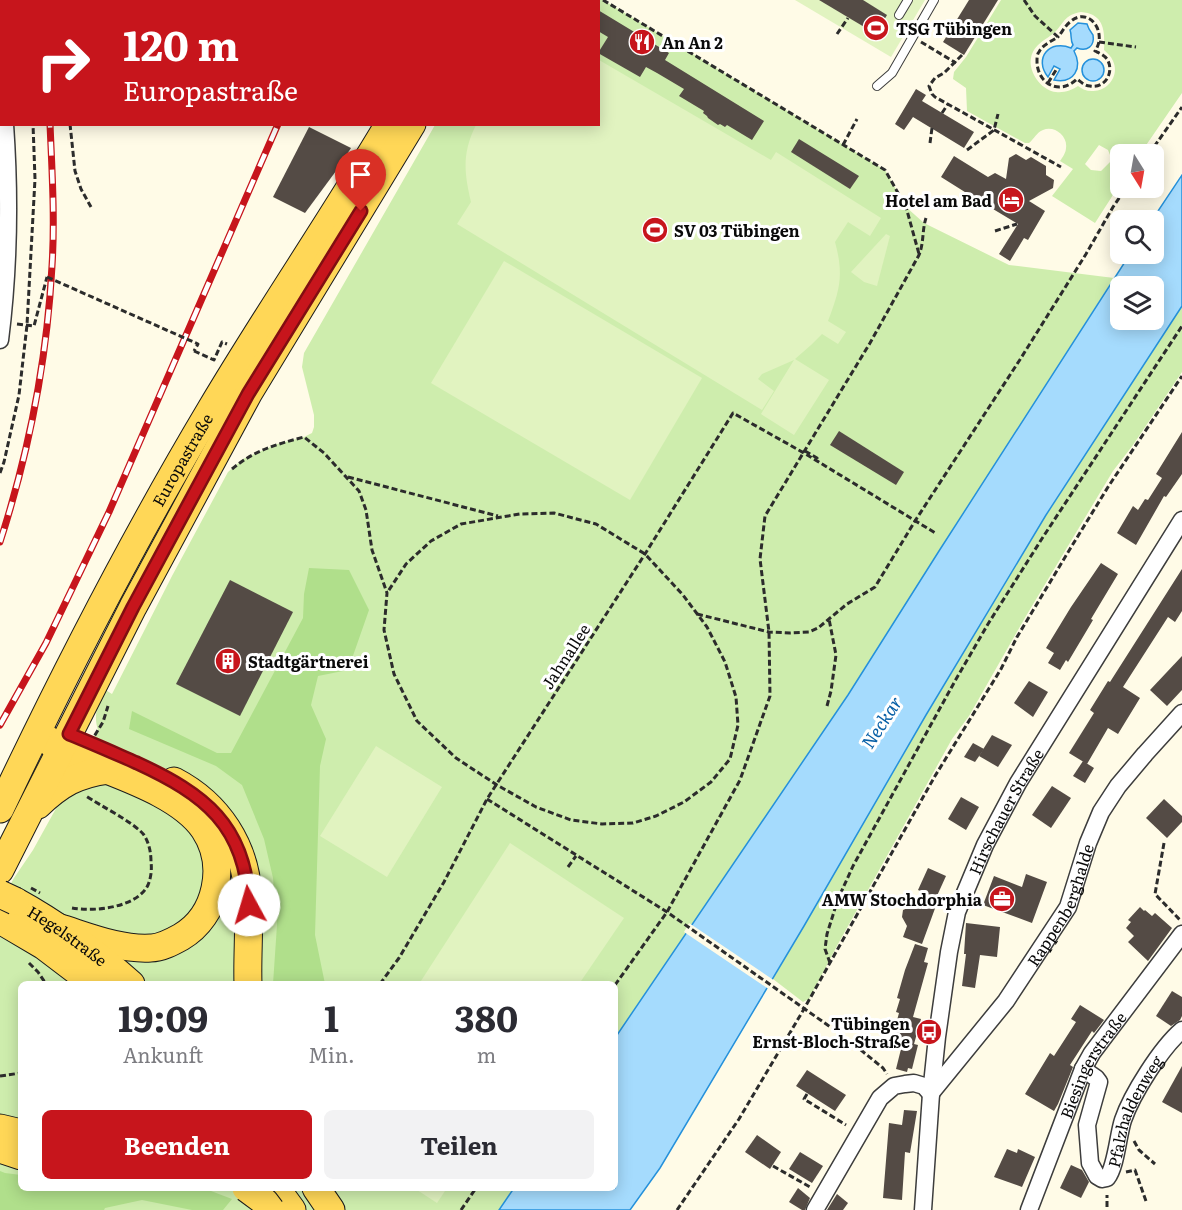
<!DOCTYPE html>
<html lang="de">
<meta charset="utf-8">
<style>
body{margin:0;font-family:Literata,serif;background:#f2f2f3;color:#2b2b33;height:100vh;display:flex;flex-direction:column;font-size:22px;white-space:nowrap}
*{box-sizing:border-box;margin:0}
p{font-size:20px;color:#7c7c81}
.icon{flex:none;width:33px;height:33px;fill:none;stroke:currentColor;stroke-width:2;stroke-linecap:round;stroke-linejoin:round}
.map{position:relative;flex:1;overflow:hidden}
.details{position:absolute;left:18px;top:981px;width:600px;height:210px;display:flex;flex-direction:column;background:#fff;border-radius:9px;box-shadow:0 3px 15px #0003}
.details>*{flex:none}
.guide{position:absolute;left:0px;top:0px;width:600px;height:126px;box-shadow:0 3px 15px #0003;background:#c7151c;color:#fff;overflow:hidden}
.needle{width:39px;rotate:169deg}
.fabs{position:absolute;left:1110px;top:144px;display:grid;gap:12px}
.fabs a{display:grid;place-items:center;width:54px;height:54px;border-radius:9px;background:#fff;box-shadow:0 3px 15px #0003;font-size:30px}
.pin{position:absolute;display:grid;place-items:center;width:51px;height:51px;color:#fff;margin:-62px -26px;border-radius:50% 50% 50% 0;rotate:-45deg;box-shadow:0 0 6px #0007}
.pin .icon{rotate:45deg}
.me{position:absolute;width:66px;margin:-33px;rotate:354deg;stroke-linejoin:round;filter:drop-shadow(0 0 4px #0008)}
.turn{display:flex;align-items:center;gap:21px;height:126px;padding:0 24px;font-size:27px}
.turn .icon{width:78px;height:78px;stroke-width:2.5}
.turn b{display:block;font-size:42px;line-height:51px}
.eta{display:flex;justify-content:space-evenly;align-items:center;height:102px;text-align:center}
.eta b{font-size:36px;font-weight:700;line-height:42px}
.primary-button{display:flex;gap:12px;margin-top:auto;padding:12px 24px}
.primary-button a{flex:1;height:69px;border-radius:9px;background:#c7151c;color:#fff;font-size:24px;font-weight:700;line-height:69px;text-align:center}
.primary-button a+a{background:#f2f2f3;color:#2b2b33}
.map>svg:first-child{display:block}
.green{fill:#ceedad;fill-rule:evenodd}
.forest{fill:#b0df8b}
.pitch{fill:#e1f3c0}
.water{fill:#a5dbfd;stroke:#2591db;stroke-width:1.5;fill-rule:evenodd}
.pier{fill:#fffbe7}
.building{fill:#544b45}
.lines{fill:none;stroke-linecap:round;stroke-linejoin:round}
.lane-casing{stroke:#3d3d3d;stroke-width:10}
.street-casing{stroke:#3d3d3d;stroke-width:19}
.primary-casing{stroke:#1b1b1b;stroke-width:29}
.path{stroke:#2c2c2c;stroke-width:3;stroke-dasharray:6 3;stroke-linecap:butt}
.lane{stroke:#fff;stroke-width:8}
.street{stroke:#fff;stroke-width:16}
.primary{stroke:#ffd757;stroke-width:27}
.rail-casing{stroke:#c7151c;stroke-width:7}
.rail{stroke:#fff;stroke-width:4.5;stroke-dasharray:14;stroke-linecap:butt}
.primary-bridge-casing{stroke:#1b1b1b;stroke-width:29;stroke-linecap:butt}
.path-bridge{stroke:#2c2c2c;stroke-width:3;stroke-dasharray:6 3;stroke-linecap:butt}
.primary-bridge{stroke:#ffd757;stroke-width:27}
.route-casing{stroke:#810e12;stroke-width:15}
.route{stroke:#c7151c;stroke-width:10}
.labels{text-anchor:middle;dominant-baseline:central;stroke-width:6;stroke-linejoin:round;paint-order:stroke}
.poi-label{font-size:16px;font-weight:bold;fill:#0a0a0a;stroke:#fff;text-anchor:start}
.street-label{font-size:16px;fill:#0a0a0a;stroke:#fff}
.water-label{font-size:18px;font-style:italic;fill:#0860a7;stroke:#fff}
</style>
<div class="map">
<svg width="1182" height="1210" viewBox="0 0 1182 1210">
<rect width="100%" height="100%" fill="#fffbe7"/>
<g class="green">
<path d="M 511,0 L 603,0 L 885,170 L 906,207 L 924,223 L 1009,265 L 1114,278 L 848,695 L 615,1038 L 615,984 L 21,984 L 21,1188 L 514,1188 L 499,1210 L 0,1210 L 0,903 L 14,878 L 33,850 L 59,803 L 79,759 L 98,730 C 93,715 98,703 104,689 L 112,694 L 172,576 L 228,472 L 243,459 L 277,444 L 304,437 L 312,433 L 314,427 L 314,415 L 302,367 L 304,353 L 435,125 L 598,124 L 598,2 L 510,1 Z"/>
<path d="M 1001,0 L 1182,0 L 1182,93 L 1140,154 L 1120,154 L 1120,184 L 1095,223 L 1052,196 L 1073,169 L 1060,161 C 1063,157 1066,152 1066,148 C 1068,136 1054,125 1043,130 C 1037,132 1034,139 1029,143 L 1025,143 L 967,111 L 966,88 L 953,79 L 954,72 L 966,57 ZM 1081,12 C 1104,14 1105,30 1104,50 C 1107,53 1111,56 1113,61 C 1120,76 1107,92 1092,91 C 1086,91 1082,89 1078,86 C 1072,90 1064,93 1056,92 C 1042,91 1028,72 1031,58 C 1034,43 1047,40 1056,31 C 1065,21 1065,15 1081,12 ZM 1099,145 L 1108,150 L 1112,160 L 1101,171 L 1091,170 L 1085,164 Z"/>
<path d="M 1182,306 L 1182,372 L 1133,445 L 1113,471 L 1026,616 L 969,716 L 952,739 L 838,944 L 809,999 L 803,1002 L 773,979 L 926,715 L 1046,515 Z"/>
</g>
<g class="forest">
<path d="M 309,568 L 349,570 L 369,610 L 348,670 L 318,676 L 311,705 L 326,739 L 320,766 L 315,935 L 325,984 L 273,984 L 277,925 L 273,878 L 264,839 L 242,785 L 216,766 L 129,729 L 132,711 L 217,753 L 231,753 L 303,618 L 304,594 Z"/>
<path d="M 0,1171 L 5,1173 L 21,1175 L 21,1188 L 203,1188 L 232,1199 L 223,1210 L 192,1210 L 142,1200 L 105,1208 L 104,1210 L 0,1210 Z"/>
</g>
<g class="pitch">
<path d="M 795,0 L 925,0 L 891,57 Z"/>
<path d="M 599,60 L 771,160 L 776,152 L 881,218 L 870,236 L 848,222 L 835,242 C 844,275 840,289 828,321 L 846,332 L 838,344 L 822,334 L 811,345 L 795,359 L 829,380 L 794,435 L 761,414 L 794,360 L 762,374 L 758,379 L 774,391 L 762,410 L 457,224 L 471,202 C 464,172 462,153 476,125 L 598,124 Z"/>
<path d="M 886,234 L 890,236 L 877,286 L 864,282 L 851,272 Z"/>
<path d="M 504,261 L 702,378 L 630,500 L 431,383 Z"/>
<path d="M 376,746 L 442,787 L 387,877 L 320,836 Z"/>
<path d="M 510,843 L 624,918 L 579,984 L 419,984 Z"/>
<path d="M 414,1188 L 447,1188 L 437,1203 Z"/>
</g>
<g class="water">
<path d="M 1078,23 L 1087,24 L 1089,29 L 1093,35 C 1095,46 1087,52 1077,48 L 1074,51 C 1083,68 1074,84 1054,80 L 1060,69 L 1054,66 L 1048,77 C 1033,58 1050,39 1071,48 L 1073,45 C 1070,40 1072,35 1070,30 Z"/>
<circle cx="1093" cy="70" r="11"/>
<path d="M 1182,175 L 1182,306 L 1046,515 L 926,715 L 804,926 L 660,1168 L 630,1210 L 499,1210 L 514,1188 L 615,1188 L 615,1038 L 848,695 L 939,551 L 1130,254 L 1154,254 L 1154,220 L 1152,220 ZM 1120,286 L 1154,286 L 1154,320 L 1120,320 Z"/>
</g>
<path class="pier" d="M 689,923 L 775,981 L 770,990 L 684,932 Z"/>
<g class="building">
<path d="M 819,0 L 863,0 L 887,15 L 876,34 Z"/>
<path d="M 969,0 L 998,0 L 964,55 L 943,42 Z"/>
<path d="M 598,10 L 669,53 L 665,60 L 764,121 L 752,140 L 727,125 L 725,127 L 720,124 L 718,125 L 708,118 L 707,116 L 703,113 L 704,111 L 679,96 L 684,89 L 657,73 L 646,67 L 640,77 L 598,53 L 608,37 L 598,31 Z"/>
<path d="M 916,89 L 926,95 L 922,101 L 974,132 L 964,148 L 913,117 L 904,130 L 895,124 Z"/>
<path d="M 309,127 L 351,148 L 336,171 L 305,213 L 273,197 Z"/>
<path d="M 799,139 L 859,176 L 850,189 L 791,152 Z"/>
<path d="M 1016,154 L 1026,160 L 1031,157 L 1046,166 L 1046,175 L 1054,180 L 1053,188 L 1029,201 L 1045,211 L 1028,240 L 1024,238 L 1010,261 L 999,254 L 1018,224 L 988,206 L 978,208 L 976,199 L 941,177 L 954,156 L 988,177 L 995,173 L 1006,179 L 1009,158 Z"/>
<path d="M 839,431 L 904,472 L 896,485 L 830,445 Z"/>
<path d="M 1182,432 L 1182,474 L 1166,497 L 1164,496 L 1136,545 L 1117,533 L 1133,506 L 1138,510 L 1145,499 L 1148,500 L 1162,478 L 1156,474 Z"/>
<path d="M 1101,563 L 1118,574 L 1091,619 L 1093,620 L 1068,662 L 1066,660 L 1060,670 L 1048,663 L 1054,653 L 1046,648 L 1071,607 Z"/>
<path d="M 1182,569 L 1182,611 L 1175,622 L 1168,617 L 1123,687 L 1140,698 L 1118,734 L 1108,728 L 1087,764 L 1069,753 L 1094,713 L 1090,710 L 1108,681 L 1110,682 Z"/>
<path d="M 230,580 L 293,612 L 240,716 L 176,684 Z"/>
<path d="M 1182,656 L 1182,690 L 1167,706 L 1150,690 Z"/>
<path d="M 1029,681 L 1048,692 L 1033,717 L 1014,703 Z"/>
<path d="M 992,735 L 1012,745 L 998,767 L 979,756 Z"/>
<path d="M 973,743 L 984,749 L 975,762 L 964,757 Z"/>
<path d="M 1083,761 L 1094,768 L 1085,783 L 1073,776 Z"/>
<path d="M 1052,786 L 1071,798 L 1051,828 L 1032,815 Z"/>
<path d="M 961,797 L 979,807 L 966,830 L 948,819 Z"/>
<path d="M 1164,799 L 1182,816 L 1182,822 L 1167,838 L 1146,818 Z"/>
<path d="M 928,868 L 946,876 L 936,898 L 918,890 Z"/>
<path d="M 1026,874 L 1047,882 L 1032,923 L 983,905 L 994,876 L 1022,887 Z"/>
<path d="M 927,900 L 937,903 L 922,944 L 903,937 L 907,926 L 902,917 L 903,910 Z"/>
<path d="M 1140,907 L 1144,911 L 1145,910 L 1152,916 L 1155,913 L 1172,928 L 1148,961 L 1128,942 L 1134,936 L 1126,928 L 1131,922 L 1128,920 Z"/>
<path d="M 966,923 L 1000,927 L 997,957 L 980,955 L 975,988 L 962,986 L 966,954 L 964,954 Z"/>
<path d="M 915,944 L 928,948 L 924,962 L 928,963 L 913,1017 L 921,1019 L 914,1044 L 918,1045 L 912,1069 L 908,1068 L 907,1072 L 896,1069 L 902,1045 L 891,1042 L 899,1013 L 896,1012 L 900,999 L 897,998 L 905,970 Z"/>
<path d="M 1172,991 L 1182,997 L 1182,1016 L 1180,1020 L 1171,1026 L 1156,1016 Z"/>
<path d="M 1080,1005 L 1104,1020 L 1094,1033 L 1092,1031 L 1070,1065 L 1073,1067 L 1058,1104 L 1054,1111 L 1025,1094 L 1050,1053 L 1054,1056 L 1076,1022 L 1071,1019 Z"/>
<path d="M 1182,1066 L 1182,1113 L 1162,1102 Z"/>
<path d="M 807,1070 L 846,1095 L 835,1111 L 796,1086 Z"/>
<path d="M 904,1110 L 917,1111 L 910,1153 L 905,1152 L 902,1200 L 883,1198 L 889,1123 L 902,1125 Z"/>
<path d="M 757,1135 L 781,1152 L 770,1169 L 745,1152 Z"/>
<path d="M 1007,1149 L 1017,1153 L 1018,1149 L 1035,1157 L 1022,1187 L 994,1177 Z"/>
<path d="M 800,1152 L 823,1166 L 812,1183 L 789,1169 Z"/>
<path d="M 1071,1165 L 1082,1170 L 1089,1182 L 1081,1198 L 1060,1188 Z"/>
<path d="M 798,1188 L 810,1198 L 805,1210 L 802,1210 L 789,1202 Z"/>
<path d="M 837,1194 L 848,1203 L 843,1210 L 827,1210 Z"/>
</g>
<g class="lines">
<g class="lane-casing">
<g id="lane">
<path d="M 899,15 L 908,0"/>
<path d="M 877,86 L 892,73 L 934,0"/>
</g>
</g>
<g class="street-casing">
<g id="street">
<path d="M 0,64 L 2,79"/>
<path d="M 0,340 C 9,269 10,195 5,124"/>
<path id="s1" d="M 1083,1069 L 1096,1078 L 1099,1082 L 1087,1125 L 1090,1163 L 1097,1176 L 1102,1179 L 1107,1178 C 1116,1167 1118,1135 1123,1120 C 1132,1094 1161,1048 1182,1030"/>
<path id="s2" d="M 931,1093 L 1006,1001 L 1068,907 L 1088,843 L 1101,812 L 1118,786 L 1145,754 L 1182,713"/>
<path d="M 815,1210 L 880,1098 L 894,1086 L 905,1084 L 914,1083 L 924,1086 L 931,1094"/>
<path id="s3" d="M 923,1210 L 931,1094 L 937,1037 L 949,952 L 957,912 L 985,845 L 1018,783 L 1182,520"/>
<path id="s4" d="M 1029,1210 L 1083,1069 L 1092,1053 L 1182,934"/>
</g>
</g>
<g class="primary-casing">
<g id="primary">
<path d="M 458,2 L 458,0"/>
<path d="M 485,2 L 486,0"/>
<path d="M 47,739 C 59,753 77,758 94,765 C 129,779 182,797 204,829 C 228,865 217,916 181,937 C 172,942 161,948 151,948 C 119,950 87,936 57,927"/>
<path d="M 174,781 C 218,804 246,846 248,896 C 250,925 247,955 248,984"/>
<path d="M 38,805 C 60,784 77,774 108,770"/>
<path id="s5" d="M 0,809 C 65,672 134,538 211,409 C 268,313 332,220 389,124"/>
<path d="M 0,870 L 133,607 L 248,394 L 412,124"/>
<path id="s6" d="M 15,901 C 57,924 95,952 131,984"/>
<path d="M 0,920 L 44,946 L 94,984"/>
<path d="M 0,1128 L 21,1133"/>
<path d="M 0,1149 L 21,1156"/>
<path d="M 276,1188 L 292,1210"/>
<path d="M 316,1188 L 331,1210"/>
</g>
</g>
<g class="path">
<path d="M 18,0 L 18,2"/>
<path d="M 603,0 L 885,170 L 906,207 L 919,254"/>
<path d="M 1024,0 L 1035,16 L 1058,37 C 1052,41 1042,45 1039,52 C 1037,54 1037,58 1037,61 C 1037,84 1060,96 1077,79 C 1081,82 1085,86 1090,86 C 1105,89 1115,72 1107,59 C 1104,55 1099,53 1095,51 C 1108,33 1089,5 1070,22 C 1065,26 1062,32 1058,37"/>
<path d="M 81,2 L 81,0"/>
<path d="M 837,34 L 848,18"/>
<path d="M 921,42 L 956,63"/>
<path d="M 1099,42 L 1136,47"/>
<path d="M 962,55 L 944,73 L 935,78 L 929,86 L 932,94 L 935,97 L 1061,167"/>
<path d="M 1048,83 L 1056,70"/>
<path d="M 942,113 L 948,104"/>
<path d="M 70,124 L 75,171 L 81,189 L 91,207"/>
<path d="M 930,143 L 932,128"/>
<path d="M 843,145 L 857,119"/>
<path d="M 967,150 L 994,130 L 998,114"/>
<path d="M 1149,154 L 1182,107"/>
<path d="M 995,231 L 1017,224"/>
<path d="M 17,324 L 34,326 L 47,277"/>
<path d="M 194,351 L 214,360 L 222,342 L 227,344"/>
<path d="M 805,451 L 817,458 L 818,461"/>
<path d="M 232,469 C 253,451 277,444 304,437 L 324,453 L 359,491 L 366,510 L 372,550 L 387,593 L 384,630 L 394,674 L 417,721 L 456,758 L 497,785 L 536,807 L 571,820 L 602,824 L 633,823 L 656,816 L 684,802 L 711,782 L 730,759 L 738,725 L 736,697 L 725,662 L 707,627 L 683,595 L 645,554 L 596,524 L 554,513 L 520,514 L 461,524 L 431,541 L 406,564 L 387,593"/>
<path d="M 0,473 L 4,462 L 19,395 L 27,325 L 35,179 L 33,124"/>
<path d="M 348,477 L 498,516"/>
<path d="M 697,614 L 769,632 L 790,633 L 809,632 L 818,628 L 847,604 L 875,587 L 915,521 L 1021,358 L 1086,254 L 1113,207 L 1126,188"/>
<path d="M 827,706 L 831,691 L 836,655 L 829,619"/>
<path d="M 90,743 L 103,722 L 108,706"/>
<path d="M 487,799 L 667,912 L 846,1038 L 883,1068 L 887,1074"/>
<path d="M 1164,843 L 1155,894 L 1180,920"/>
<path d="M 568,867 L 576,856"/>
<path d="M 72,908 C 93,912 137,908 148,885 C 151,878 152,869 151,862 C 151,852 149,843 144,835 C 135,823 99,805 86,796"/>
<path d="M 29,963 L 38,972 L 46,984"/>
<path d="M 830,963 L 825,949 L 827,934 L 838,899 L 853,866 L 955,681 L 988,624 L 1043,537 L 1182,326"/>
<path d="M 380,984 L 399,958 L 444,882 L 487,799 L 645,554 L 733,413 L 804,453 L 937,534"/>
<path d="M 615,985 L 667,912 L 740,780 L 770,696 L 769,632 L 760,559 L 765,516 L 870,343 L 919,255 C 924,243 922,230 926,218"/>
<path d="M 0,1076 L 21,1073"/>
<path d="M 807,1094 L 804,1099 L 846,1125"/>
<path d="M 1134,1141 L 1139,1150 L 1155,1164"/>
<path d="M 773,1166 L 810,1187"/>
<path d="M 1126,1172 L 1135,1170 L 1146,1201"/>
<path d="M 1107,1207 L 1107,1195"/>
<path d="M 461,1210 L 476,1188"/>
<path d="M 677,1210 L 739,1119 L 804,1009 L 935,776 L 1001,669 L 1017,637 L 1070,549 L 1108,487 L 1182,376"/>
</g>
<use href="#lane" class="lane"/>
<use href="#street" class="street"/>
<use href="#primary" class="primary"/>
<g class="rail-casing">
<g id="rail">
<path d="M 35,0 L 35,2"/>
<path d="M 331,2 L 332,0"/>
<path d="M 0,542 C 29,452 47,360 52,266 C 55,219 52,171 50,124"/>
<path d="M 0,725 L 46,643 L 109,512 L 278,124"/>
</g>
</g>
<use href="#rail" class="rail"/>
<g class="primary-bridge-casing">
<g id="primary-bridge">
<path d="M 0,894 L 15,901"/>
<path d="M 246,1188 L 265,1202 L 271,1210"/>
</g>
</g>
<g class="path-bridge">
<path d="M 47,277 L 198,344 L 194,351"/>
<path d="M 31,888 L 40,893"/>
</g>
<use href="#primary-bridge" class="primary-bridge"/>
</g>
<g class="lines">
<g class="route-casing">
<path id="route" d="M 249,905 C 246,825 204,794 137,763 C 114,753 92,743 69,734 L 133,607 L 248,394 L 361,211"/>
</g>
<use href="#route" class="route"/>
</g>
<defs>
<g id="stadium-disc" transform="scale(1.35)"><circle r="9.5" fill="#c7151c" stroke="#fff"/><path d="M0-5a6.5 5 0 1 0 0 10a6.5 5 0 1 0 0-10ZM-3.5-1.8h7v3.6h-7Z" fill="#fff"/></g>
<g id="restaurant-disc" transform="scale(1.35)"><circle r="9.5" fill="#c7151c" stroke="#fff"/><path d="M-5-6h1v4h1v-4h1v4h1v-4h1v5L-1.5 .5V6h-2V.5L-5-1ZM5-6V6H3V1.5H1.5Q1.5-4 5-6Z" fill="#fff"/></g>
<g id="hotel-disc" transform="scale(1.35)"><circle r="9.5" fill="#c7151c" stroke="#fff"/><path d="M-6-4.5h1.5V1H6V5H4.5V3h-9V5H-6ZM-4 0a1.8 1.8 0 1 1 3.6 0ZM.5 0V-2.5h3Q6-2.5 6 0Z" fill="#fff"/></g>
<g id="building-disc" transform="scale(1.35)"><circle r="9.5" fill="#c7151c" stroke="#fff"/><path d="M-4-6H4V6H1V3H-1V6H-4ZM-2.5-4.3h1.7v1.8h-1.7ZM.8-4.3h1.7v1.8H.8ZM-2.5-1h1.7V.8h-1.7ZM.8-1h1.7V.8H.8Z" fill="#fff"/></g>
<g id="office-disc" transform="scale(1.35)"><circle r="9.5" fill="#c7151c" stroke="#fff"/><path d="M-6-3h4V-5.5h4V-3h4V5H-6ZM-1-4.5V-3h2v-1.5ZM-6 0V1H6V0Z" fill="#fff"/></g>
<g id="bus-disc" transform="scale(1.35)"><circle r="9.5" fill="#c7151c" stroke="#fff"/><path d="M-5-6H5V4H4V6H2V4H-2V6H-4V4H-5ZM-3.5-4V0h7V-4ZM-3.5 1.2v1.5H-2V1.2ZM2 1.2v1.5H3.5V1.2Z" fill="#fff"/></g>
</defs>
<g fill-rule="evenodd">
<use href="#stadium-disc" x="876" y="28"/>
<use href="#restaurant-disc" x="642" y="42"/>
<use href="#hotel-disc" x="1011" y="200"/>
<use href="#stadium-disc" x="655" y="230"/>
<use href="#building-disc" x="228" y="661"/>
<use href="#office-disc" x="1002" y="899"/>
<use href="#bus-disc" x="929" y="1032"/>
</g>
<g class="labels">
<g class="poi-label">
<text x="896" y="28">TSG Tübingen</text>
<text x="662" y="42">An An 2</text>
<text x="992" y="200" text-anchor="end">Hotel am Bad</text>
<text x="674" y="230">SV 03 Tübingen</text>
<text x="248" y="661">Stadtgärtnerei</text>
<text x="982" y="899" text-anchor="end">AMW Stochdorphia</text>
<text x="910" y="1023" text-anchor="end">Tübingen<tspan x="910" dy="18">Ernst-Bloch-Straße</tspan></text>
</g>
<g class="street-label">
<text stroke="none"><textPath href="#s5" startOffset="394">Europastraße</textPath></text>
<text transform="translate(565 656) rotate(-57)">Jahnallee</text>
<text stroke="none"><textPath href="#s3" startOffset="412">Hirschauer Straße</textPath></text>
<text stroke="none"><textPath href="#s2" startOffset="230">Rappenberghalde</textPath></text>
<text stroke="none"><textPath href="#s6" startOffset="63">Hegelstraße</textPath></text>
<text stroke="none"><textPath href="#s4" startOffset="159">Biesingerstraße</textPath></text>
<text stroke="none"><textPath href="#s1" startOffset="202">Pfalzhaldenweg</textPath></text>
</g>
<g class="water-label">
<text transform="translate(881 722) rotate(-57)">Neckar</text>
</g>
</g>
</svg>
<div class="fabs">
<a><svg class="needle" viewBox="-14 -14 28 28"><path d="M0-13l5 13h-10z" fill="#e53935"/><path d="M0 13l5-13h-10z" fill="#7c7c81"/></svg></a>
<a><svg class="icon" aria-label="search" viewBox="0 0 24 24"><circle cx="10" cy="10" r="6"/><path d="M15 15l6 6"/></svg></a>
<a><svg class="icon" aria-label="layers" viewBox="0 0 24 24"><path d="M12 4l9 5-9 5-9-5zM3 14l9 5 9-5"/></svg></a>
</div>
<div class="pin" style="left:361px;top:211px;background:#d93025"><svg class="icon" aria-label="arrive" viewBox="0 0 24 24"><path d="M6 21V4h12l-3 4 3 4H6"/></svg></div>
<svg class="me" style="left:249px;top:905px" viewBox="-20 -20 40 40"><circle r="19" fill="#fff"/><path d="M0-13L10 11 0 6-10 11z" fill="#c7151c"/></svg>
<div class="guide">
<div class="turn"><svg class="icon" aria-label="right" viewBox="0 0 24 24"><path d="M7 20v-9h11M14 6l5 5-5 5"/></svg><div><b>120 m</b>Europastraße</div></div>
</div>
<section class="details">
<div class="eta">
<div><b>19:09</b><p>Ankunft</p></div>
<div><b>1</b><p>Min.</p></div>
<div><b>380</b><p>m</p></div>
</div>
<div class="primary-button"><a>Beenden</a><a>Teilen</a></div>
</section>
</div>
